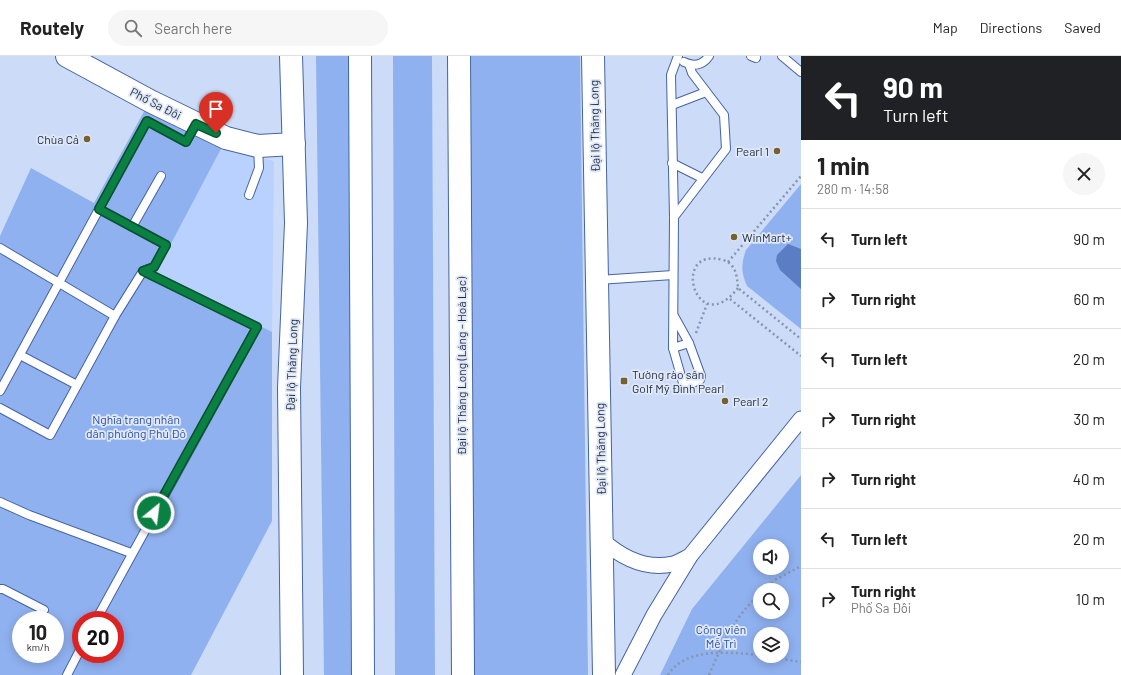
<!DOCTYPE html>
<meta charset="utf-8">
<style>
body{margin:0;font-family:Barlow,sans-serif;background:#f6f6f6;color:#222;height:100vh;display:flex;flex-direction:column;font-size:15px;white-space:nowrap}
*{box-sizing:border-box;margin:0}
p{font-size:13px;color:#767676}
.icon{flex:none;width:22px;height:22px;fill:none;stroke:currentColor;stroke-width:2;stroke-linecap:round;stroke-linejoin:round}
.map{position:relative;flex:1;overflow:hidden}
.details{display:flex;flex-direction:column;background:#fff;width:320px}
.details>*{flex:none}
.top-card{background:#202124;color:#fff;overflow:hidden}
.fabs{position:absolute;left:753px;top:483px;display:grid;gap:8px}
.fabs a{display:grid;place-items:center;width:36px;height:36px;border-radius:50%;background:#fff;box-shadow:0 2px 10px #0003;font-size:20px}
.speed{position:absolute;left:12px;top:555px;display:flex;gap:8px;font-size:20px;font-weight:700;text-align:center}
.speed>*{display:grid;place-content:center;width:52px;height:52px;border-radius:50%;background:#fff;box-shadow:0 2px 10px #0003;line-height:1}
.speed small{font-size:10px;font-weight:400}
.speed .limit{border:6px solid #d22;background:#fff;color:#111}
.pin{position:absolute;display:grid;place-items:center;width:34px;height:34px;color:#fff;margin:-41px -17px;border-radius:50% 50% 50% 0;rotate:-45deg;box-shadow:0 0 4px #0007}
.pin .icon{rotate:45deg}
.me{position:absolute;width:44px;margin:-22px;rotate:29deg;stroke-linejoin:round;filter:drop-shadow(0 0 3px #0008)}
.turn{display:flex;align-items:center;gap:14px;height:84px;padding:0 16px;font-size:18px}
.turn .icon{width:52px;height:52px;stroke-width:2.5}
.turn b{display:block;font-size:28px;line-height:34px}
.round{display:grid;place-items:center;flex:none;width:42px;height:42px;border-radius:21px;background:#f6f6f6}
.headline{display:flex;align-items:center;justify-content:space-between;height:68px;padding:0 16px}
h1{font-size:24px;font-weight:700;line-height:30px}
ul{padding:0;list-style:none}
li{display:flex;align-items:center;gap:12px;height:60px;padding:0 16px;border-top:1px solid #e0e0e0}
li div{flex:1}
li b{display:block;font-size:15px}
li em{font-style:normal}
header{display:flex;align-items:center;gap:24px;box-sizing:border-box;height:56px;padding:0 20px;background:#fff;border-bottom:1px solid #e0e0e0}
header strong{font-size:19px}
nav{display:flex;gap:22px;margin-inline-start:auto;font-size:14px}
.search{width:280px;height:36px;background:#f6f6f6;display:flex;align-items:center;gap:10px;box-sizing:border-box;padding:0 14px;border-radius:22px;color:#767676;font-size:15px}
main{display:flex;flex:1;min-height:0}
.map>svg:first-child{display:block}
.built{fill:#b9d1ff}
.green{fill:#90b1f0;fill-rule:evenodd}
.water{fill:#5a7dc4}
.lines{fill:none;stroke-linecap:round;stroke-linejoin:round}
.lane-casing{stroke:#4564a1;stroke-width:10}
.street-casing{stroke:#4564a1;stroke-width:17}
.secondary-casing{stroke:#4564a1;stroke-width:24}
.primary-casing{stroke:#4564a1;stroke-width:24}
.highway-casing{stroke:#4564a1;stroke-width:24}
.path{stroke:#8695b0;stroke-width:2.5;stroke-dasharray:2 3;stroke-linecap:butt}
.lane{stroke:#fff;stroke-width:8}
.street{stroke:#fff;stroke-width:15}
.secondary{stroke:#fff;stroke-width:22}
.primary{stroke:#fff;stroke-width:22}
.highway{stroke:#fff;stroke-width:22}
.route-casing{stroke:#07532c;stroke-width:10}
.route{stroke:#0b8043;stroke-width:7}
.poi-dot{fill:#775f30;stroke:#e0e8f6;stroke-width:1.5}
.labels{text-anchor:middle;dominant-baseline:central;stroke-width:3.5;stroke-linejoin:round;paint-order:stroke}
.street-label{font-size:12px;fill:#1d2b45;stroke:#e0e8f6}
.poi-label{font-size:12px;fill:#1d2b45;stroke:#e0e8f6;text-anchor:start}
.park-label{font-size:12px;fill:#2850a6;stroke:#e0e8f6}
</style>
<header>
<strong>Routely</strong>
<div class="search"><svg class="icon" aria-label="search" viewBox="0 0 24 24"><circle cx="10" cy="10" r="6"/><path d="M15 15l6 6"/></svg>Search here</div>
<nav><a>Map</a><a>Directions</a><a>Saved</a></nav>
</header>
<main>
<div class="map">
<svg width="801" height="619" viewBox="0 0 801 619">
<rect width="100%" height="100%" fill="#ccdbf7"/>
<path class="built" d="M 223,89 L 248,99 L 274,105 L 272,276 L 154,218 Z"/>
<g class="green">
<path d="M 316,0 L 350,0 L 351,619 L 324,619 Z"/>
<path d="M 393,0 L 432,0 L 435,619 L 395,619 Z"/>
<path d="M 468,0 L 580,0 L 588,619 L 468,619 Z"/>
<path d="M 147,50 L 223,89 L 155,218 L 272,276 L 272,465 L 191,619 L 0,619 L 0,180 L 31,112 L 94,147 ZM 21,564 L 55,564 L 55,598 L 21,598 ZM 81,564 L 115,564 L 115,598 L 81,598 Z"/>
<path d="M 801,128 L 801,273 L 747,230 C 741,217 741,208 746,194 Z"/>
<path d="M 801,419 L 801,619 L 660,619 L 692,553 ZM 760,490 L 782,490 L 782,512 L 760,512 ZM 760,534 L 782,534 L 782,556 L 760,556 ZM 760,578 L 782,578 L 782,600 L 760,600 Z"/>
</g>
<path class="water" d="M 788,188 L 801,193 L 801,233 L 780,214 L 776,205 L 777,199 Z"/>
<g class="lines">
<g class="lane-casing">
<g id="lane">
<path d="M 751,0 L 756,2"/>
<path d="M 782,0 L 801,16"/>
<path d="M 684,6 C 694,11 703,9 709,0"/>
<path d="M 672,49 L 706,36"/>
<path d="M 672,107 L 702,122"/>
<path d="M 249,139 L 259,112 L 258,91"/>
<path d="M 674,161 L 726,93 L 724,59 L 692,17 L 689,8"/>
<path d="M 132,171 L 161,120"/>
<path d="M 0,192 L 115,260"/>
<path d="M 598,224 L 673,219"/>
<path d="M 674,260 L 689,287"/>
<path d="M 689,287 L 701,320 L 700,324 L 687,329 L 683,327 L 673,292 Z"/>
<path d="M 673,292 L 674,161 L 671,19 L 678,0"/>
<path d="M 20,299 L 77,329"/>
<path d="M 0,335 L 147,65 L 186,86 L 195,69"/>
<path d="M 0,352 L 50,379 L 115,260 L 143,215 L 154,211 L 166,189 L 99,153"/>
<path d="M 0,446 L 29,459 L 131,497"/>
<path d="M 0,533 L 3,533 L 44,554"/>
<path d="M 96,564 L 257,271 L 143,215"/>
<path d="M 67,619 L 81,592"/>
</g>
</g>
<g class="street-casing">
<g id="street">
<path d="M 602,484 C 621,501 646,514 673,508 C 678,507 684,503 690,500"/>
<path d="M 623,619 L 654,559 L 690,500 L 801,363"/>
</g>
</g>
<g class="secondary-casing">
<path id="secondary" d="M 67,0 L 150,45 L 226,82 L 258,90 L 294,88"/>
</g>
<g class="primary-casing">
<g id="primary">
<path d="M 291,0 L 296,167 L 289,332 L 292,619"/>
<path d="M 593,0 L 604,619"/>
</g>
</g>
<g class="highway-casing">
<g id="highway">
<path d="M 360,0 L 363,619"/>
<path d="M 459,0 L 463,619"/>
</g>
</g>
<g class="path">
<path d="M 728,206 L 801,120"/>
<path d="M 738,232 C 696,286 669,189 723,204 C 736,208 737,220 738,232 L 801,283"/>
<path d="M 730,243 L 801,300"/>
<path d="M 696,277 L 707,248"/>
<path d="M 764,534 L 775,524 L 801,510"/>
<path d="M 668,619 C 690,582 765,601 801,606"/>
<path d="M 709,619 C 723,587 734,561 760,538"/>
</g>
<use href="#lane" class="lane"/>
<use href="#street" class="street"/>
<use href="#secondary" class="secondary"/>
<use href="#primary" class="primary"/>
<use href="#highway" class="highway"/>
</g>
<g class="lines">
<g class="route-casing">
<path id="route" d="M 154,457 L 257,271 L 143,215 L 154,211 L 166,189 L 99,153 L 147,65 L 186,86 L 196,68 L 216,77"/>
</g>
<use href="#route" class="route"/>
</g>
<g class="poi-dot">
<circle cx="87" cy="83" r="4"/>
<circle cx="777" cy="95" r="4"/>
<circle cx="734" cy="181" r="4"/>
<rect x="620" y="321" width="8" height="8" rx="2"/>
<circle cx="725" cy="345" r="4"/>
</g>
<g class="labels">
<g class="street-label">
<text transform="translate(156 47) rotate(27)">Phố Sa Đôi</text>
<text transform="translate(594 70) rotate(-91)">Đại lộ Thăng Long</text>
<text transform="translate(291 309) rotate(-88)">Đại lộ Thăng Long</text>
<text transform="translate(461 310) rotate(-90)">Đại lộ Thăng Long (Láng - Hoà Lạc)</text>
<text transform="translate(600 393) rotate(-91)">Đại lộ Thăng Long</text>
</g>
<g class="poi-label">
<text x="79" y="83" text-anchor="end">Chùa Cả</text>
<text x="769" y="95" text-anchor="end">Pearl 1</text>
<text x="742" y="181">WinMart+</text>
<text x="632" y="318">Tường rào sân<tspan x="632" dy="14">Golf Mỹ Đình Pearl</tspan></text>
<text x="733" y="345">Pearl 2</text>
</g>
<g class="park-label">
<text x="136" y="363">Nghĩa trang nhân<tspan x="136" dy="14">dân phường Phú Đô</tspan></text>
<text x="721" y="573">Công viên<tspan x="721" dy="14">Mễ Trì</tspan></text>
</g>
</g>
</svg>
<div class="fabs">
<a><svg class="icon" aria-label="sound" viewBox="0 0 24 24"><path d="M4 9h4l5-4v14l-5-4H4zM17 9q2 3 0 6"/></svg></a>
<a><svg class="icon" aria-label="search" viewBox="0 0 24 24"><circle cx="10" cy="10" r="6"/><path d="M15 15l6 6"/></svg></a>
<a><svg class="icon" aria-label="layers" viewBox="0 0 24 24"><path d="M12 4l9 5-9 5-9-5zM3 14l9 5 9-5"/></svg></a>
</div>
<div class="speed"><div>10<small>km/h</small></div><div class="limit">20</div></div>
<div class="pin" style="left:216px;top:77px;background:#d93025"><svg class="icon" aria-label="arrive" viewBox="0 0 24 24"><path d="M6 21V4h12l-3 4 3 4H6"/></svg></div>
<svg class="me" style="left:154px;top:457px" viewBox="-20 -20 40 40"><circle r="17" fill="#0b8043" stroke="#fff" stroke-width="3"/><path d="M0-11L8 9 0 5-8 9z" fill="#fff"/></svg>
</div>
<section class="details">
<div class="top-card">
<div class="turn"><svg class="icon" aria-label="left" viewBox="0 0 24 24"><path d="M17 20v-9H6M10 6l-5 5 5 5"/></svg><div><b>90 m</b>Turn left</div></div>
</div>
<div class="headline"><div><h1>1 min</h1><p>280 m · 14:58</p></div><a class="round"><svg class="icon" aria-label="close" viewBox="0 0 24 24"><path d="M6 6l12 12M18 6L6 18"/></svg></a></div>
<ul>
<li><svg class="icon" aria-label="left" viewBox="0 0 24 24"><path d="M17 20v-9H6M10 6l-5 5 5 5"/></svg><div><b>Turn left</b></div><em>90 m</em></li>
<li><svg class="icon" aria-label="right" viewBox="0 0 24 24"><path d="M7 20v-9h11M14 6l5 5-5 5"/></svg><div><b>Turn right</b></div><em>60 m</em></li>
<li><svg class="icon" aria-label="left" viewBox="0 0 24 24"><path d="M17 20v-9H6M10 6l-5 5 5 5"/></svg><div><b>Turn left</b></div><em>20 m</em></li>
<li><svg class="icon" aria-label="right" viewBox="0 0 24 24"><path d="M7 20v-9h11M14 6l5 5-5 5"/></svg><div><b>Turn right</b></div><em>30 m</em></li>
<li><svg class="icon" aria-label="right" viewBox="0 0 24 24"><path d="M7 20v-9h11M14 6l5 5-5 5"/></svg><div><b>Turn right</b></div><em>40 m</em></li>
<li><svg class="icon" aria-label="left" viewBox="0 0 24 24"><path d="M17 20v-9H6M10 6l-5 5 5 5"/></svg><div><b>Turn left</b></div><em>20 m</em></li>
<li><svg class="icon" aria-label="right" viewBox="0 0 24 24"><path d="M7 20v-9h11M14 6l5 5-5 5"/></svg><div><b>Turn right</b><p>Phố Sa Đôi</p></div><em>10 m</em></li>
</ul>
</section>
</main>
